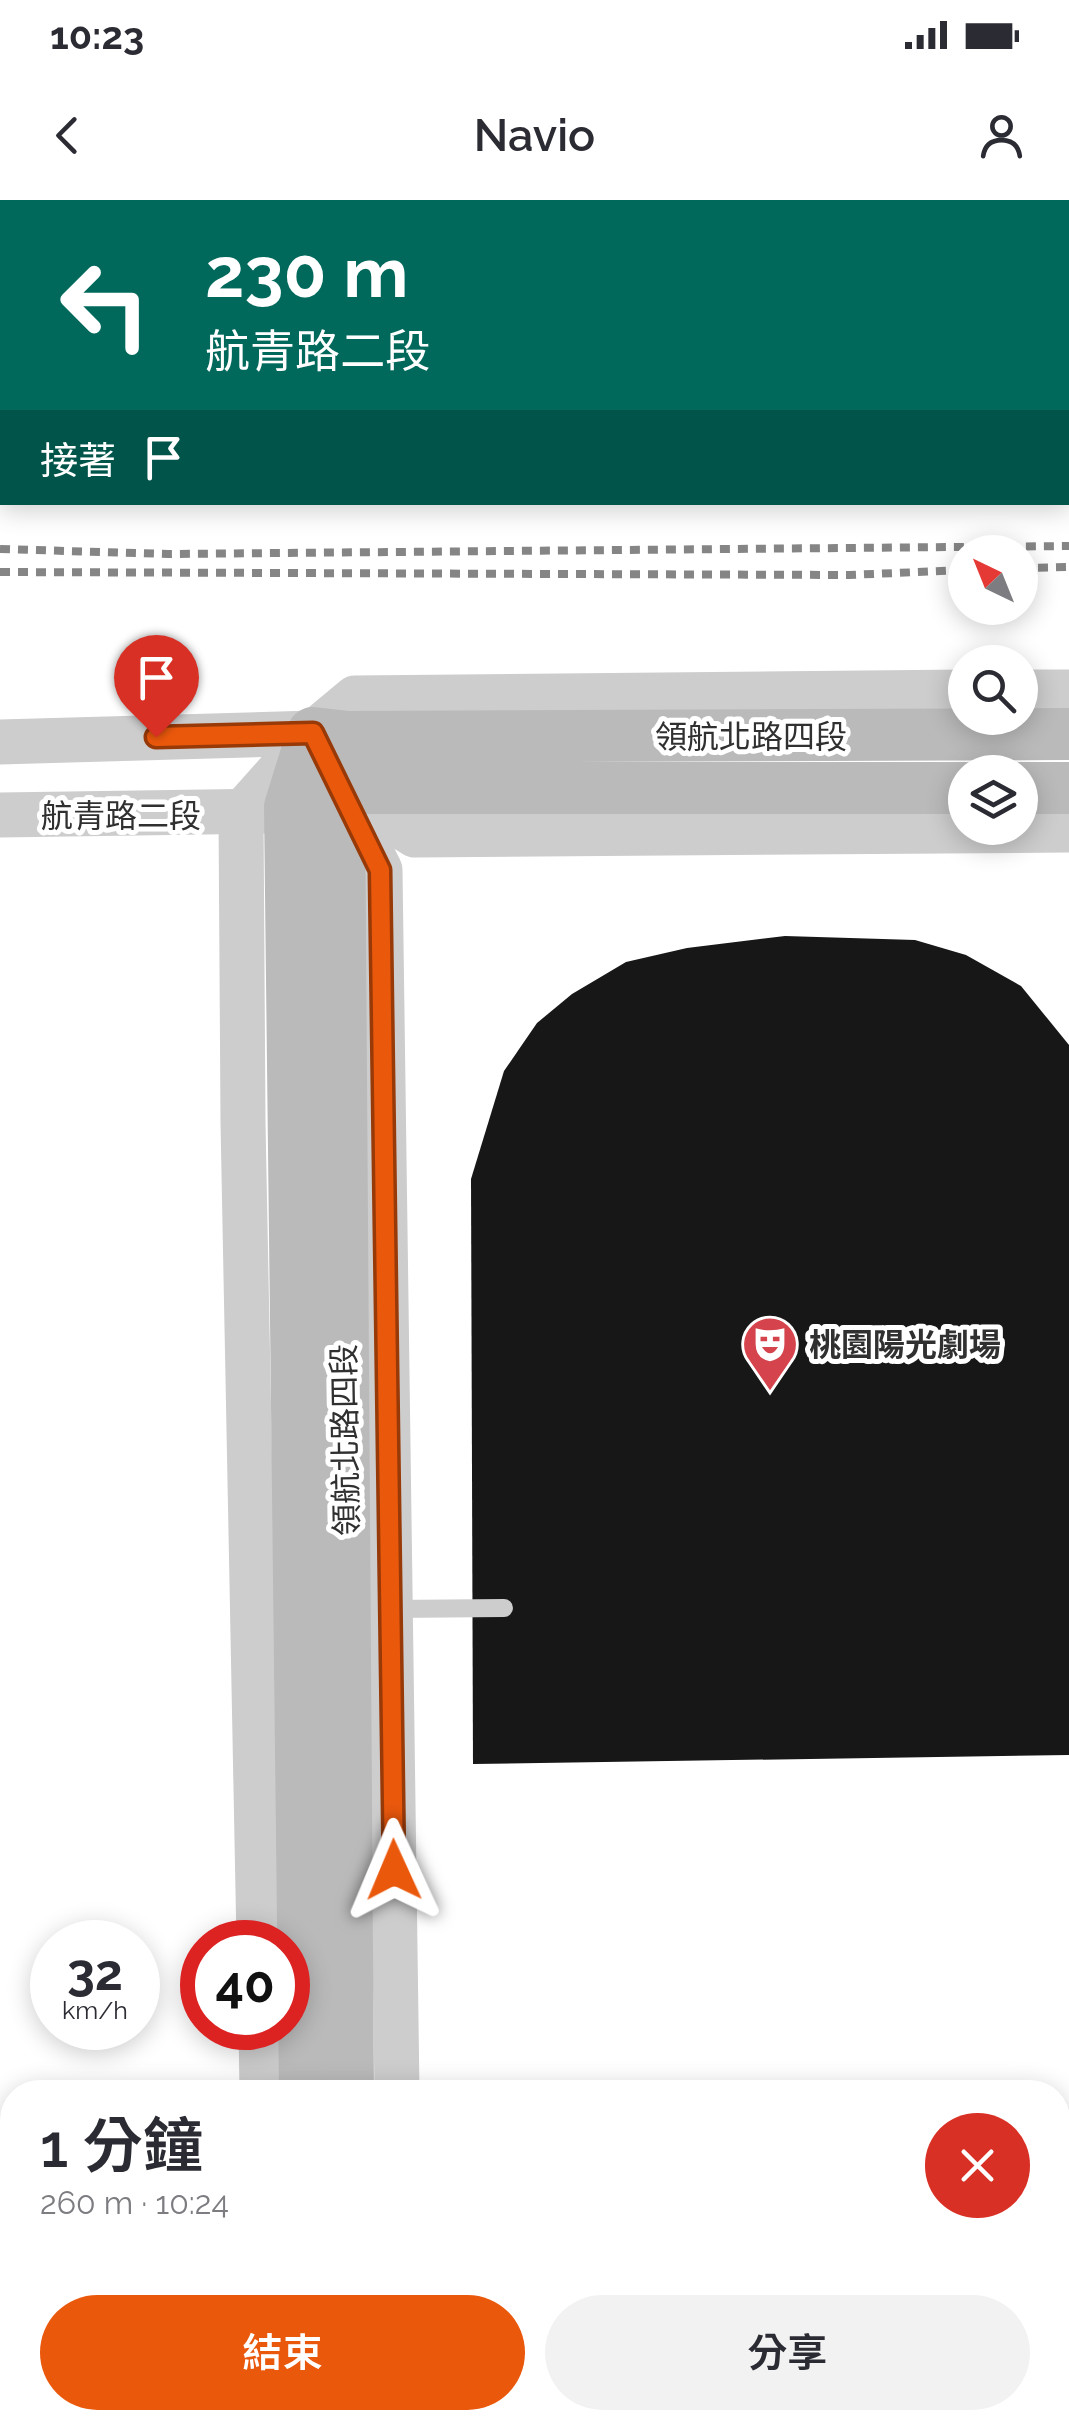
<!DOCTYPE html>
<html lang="zh-TW">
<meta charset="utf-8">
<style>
body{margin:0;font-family:Raleway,"Noto Sans TC",sans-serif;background:#f2f2f3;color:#2b2b33;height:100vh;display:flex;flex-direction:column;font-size:38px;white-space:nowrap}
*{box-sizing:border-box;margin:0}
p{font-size:32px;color:#7c7c81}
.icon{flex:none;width:55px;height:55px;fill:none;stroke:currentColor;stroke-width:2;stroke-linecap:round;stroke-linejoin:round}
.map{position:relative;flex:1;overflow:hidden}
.sheet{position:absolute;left:0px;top:1880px;width:1070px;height:350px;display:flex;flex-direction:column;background:#fff;border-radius:40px 40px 0 0;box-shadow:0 5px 25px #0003}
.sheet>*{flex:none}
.top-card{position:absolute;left:0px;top:0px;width:1070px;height:305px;box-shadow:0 5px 25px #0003;background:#00695c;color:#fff;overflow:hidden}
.needle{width:65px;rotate:317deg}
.fabs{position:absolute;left:948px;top:335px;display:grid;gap:20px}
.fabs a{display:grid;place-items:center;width:90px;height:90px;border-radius:50%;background:#fff;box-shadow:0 5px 25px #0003;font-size:50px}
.speed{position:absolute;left:30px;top:1720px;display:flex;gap:20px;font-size:50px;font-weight:700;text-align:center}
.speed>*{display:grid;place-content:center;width:130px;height:130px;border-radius:50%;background:#fff;box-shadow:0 5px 25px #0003;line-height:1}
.speed small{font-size:25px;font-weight:400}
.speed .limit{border:15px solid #d22;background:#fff;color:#111}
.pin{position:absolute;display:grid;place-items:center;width:85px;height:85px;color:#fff;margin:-102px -42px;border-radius:50% 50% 50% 0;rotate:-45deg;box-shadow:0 0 10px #0007}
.pin .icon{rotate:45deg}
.me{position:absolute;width:110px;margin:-55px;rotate:359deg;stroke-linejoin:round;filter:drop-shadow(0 0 8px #0008)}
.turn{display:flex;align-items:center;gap:35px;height:210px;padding:0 40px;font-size:45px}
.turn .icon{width:130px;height:130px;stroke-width:2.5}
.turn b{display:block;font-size:70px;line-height:85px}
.then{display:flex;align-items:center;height:95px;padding:0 40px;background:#0003;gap:20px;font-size:38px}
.round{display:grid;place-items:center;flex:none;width:105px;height:105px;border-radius:52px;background:#f2f2f3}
.head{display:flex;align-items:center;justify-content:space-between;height:170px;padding:0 40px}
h1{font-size:60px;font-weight:600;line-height:75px}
.action{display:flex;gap:20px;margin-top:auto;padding:20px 40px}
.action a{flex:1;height:115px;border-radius:60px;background:#ea580c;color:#fff;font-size:40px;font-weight:600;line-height:115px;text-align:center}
.action a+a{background:#f2f2f3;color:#2b2b33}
.status{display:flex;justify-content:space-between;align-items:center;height:70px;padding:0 50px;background:#fff;direction:ltr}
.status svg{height:28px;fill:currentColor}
header{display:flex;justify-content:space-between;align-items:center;height:130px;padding:0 40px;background:#fff;font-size:45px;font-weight:600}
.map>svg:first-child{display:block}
.green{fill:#e3e9dd}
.building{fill:#171717}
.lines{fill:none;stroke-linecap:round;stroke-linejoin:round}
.path{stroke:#cacaca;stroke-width:6;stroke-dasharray:5 5;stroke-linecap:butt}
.service{stroke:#cdcdcd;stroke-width:18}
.minor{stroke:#cdcdcd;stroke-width:38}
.tertiary{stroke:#cdcdcd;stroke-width:45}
.secondary{stroke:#bababa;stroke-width:52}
.rail{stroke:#858585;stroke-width:8;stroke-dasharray:10 8;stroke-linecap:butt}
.route-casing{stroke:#983908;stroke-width:25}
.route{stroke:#ea580c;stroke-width:18}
.labels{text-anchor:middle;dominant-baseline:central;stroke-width:10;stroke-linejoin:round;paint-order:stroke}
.street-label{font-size:32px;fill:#303030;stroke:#fff}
.poi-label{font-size:32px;font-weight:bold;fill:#303030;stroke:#fff;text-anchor:start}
</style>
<div class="status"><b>10:23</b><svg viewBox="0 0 49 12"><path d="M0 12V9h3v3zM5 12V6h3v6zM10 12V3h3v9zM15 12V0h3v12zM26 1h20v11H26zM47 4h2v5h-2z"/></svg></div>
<header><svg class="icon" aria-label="back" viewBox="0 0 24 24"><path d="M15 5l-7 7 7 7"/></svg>Navio<svg class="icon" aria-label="person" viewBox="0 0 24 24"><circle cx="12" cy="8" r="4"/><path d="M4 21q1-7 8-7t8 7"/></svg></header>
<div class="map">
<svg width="1069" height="2230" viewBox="0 0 1069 2230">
<rect width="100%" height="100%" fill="#fff"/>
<path class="green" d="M 1058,1996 L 1069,1996 L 1069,2230 L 924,2230 L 924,2218 L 1058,2218 Z"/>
<g class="building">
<path d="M 785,736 L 915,740 L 966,755 L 1021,786 L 1069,845 L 1069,1555 L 473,1564 L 471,979 L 504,871 L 537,823 L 572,794 L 626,762 L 687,748 Z"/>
<path d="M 0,1968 L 12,1972 L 12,2057 L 0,2089 Z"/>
<path d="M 0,2167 L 12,2172 L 12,2218 L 89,2218 L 84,2230 L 25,2230 L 0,2221 Z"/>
<path d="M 134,2218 L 150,2222 L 151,2218 L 205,2218 L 201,2230 L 130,2230 Z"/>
</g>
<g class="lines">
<g class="path">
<path d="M 1058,2031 L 1069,2030"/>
<path d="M 976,2230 L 976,2218"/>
<path d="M 1065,2230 L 1069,2210"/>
</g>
<path class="service" d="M 391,1409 L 504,1408"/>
<g class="minor">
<path d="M 1058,1959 L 1069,1958"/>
<path d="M 0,2135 L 12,2100"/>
<path d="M 887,2218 L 887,2230"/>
</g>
<g class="tertiary">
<path d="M 1020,492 L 1069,492"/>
<path d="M 0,542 L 313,533"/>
<path d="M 339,588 L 415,635 L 1069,630"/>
<path d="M 339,589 L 380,670 L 397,1892"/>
<path d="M 0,615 L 268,611"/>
<path d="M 259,1742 L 243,922 L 241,614 L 313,533 L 355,498 L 965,492"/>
<path d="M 261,1828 L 262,1892"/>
<path d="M 269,2218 L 270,2230"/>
<path d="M 405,2218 L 406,2230"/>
</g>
<g class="secondary">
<path d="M 1020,588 L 1069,588"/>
<path d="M 305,1892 L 290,607 L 313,533 L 348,537 L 1069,534"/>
<path d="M 348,1892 L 339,588 L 965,588"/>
<path d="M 312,2218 L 312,2230"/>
<path d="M 356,2218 L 356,2230"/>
</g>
<g class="rail">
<path d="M 0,349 L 168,354 L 1069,346"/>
<path d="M 1020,368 L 1069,367"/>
<path d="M 0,372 L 849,375 L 965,370"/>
</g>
</g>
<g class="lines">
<g class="route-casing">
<path id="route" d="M 156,537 L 313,533 L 380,670 L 394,1670"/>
</g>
<use href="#route" class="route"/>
</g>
<defs>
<g id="theatre-pin" transform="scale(2.875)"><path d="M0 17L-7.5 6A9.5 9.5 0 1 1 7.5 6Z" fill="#d5444d" stroke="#fff"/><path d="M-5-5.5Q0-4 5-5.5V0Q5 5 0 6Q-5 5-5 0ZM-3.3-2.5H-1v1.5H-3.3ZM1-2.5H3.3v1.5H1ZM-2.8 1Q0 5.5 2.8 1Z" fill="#fff"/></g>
</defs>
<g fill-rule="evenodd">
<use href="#theatre-pin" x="770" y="1144"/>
</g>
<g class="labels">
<g class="street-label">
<text x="751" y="536">領航北路四段</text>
<text x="121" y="615">航青路二段</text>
<text transform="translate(345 1240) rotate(-91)">領航北路四段</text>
</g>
<g class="poi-label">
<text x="809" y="1144">桃園陽光劇場</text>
</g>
</g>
</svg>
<div class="fabs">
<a><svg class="needle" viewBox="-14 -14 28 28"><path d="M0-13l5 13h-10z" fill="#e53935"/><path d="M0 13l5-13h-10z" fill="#7c7c81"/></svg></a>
<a><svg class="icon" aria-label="search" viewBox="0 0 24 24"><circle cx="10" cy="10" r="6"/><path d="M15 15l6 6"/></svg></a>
<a><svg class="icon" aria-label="layers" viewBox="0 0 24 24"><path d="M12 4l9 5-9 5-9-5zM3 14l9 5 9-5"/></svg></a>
</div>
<div class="speed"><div>32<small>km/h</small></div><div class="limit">40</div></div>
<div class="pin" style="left:156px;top:537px;background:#d93025"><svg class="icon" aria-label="arrive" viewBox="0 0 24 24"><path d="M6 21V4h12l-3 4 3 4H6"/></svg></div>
<svg class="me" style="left:394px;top:1670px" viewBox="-20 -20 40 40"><path d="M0-17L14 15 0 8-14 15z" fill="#ea580c" stroke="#fff" stroke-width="4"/></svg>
<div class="top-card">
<div class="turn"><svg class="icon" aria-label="left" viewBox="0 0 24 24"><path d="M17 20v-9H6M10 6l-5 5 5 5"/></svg><div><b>230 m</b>航青路二段</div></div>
<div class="then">接著<svg class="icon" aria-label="arrive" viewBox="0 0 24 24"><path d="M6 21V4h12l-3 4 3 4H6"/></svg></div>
</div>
<section class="sheet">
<div class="head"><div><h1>1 分鐘</h1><p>260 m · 10:24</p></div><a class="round" style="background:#d93025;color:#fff"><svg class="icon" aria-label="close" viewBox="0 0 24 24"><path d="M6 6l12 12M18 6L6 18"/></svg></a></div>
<div class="action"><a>結束</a><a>分享</a></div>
</section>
</div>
